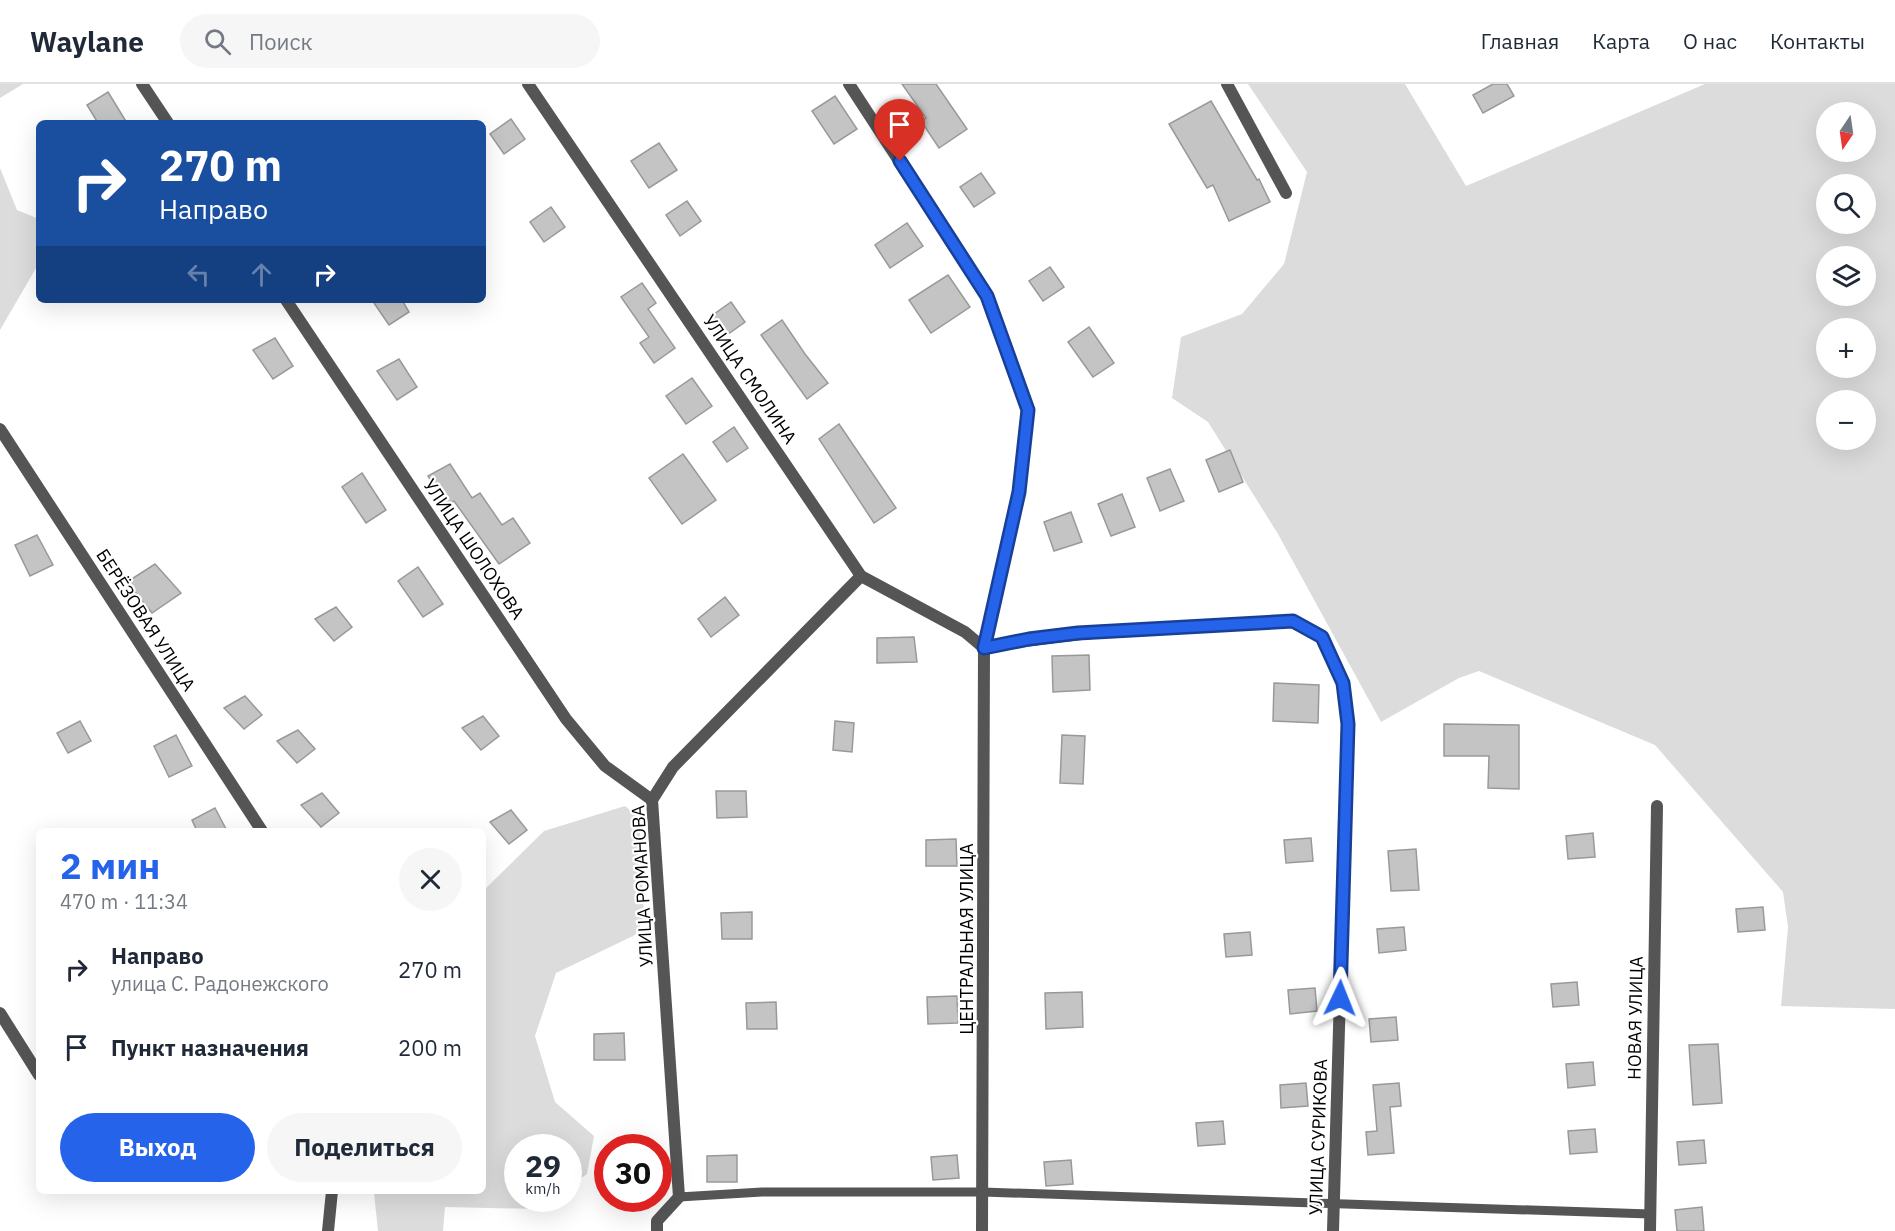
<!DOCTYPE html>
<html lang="ru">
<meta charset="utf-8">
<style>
body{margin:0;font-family:"IBM Plex Sans",sans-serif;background:#f6f6f7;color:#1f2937;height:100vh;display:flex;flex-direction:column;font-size:22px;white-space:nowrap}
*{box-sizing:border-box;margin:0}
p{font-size:20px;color:#747a83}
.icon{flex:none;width:33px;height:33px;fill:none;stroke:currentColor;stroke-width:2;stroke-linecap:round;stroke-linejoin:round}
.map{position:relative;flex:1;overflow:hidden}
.side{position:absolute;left:36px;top:744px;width:450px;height:366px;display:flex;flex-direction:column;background:#fff;border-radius:9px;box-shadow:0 6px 24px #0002}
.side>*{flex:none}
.banner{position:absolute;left:36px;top:36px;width:450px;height:183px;border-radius:9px;box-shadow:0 6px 24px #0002;background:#1a4fa0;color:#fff;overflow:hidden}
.needle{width:39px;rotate:193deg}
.controls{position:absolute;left:1816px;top:18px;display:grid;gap:12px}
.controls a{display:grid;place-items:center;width:60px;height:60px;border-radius:50%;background:#fff;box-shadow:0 6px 24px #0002;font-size:30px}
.speed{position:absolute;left:504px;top:1050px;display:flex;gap:12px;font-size:30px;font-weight:700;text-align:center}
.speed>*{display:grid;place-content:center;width:78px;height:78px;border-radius:50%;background:#fff;box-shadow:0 6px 24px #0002;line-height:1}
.speed small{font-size:15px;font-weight:400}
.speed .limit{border:9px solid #d22;background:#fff;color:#111}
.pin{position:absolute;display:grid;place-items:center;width:51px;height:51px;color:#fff;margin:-62px -26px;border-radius:50% 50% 50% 0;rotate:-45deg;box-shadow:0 0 6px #0007}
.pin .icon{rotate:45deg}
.me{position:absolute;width:66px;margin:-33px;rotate:2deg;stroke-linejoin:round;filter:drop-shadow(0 0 4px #0008)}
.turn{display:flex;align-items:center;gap:21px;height:126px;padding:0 24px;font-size:27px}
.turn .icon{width:78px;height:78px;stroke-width:2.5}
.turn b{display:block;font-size:42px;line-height:51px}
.lanes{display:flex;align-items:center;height:57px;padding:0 24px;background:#0003;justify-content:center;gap:30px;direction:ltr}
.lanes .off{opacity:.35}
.round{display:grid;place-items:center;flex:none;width:63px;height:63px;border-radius:32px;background:#f6f6f7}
.head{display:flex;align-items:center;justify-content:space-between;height:102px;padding:0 24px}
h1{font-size:36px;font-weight:800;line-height:45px;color:#2563eb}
.primary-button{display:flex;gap:12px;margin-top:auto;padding:12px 24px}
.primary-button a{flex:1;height:69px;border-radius:36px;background:#2563eb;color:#fff;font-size:24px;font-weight:800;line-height:69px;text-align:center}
.primary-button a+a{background:#f6f6f7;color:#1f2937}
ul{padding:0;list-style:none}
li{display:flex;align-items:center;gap:18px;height:78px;padding:0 24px}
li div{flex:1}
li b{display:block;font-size:22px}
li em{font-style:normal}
header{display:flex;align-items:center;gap:36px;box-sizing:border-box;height:84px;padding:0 30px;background:#fff;border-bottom:2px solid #e0e1e3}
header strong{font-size:28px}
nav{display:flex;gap:33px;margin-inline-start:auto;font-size:21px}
.search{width:420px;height:54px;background:#f6f6f7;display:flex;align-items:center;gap:15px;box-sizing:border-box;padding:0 21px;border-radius:33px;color:#747a83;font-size:22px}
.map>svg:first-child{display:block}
.green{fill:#dcdcdc;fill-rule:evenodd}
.building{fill:#c4c4c4;stroke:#999;stroke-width:1.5}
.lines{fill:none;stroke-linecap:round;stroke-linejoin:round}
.service{stroke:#555;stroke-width:9}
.minor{stroke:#555;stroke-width:12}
.route-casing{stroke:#184099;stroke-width:15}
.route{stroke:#2563eb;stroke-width:10}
.labels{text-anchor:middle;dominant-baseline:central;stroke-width:4.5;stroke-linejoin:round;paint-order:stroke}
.street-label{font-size:18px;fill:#000;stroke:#fff}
</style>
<header>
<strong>Waylane</strong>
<div class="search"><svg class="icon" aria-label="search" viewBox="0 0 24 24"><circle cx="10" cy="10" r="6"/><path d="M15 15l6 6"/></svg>Поиск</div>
<nav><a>Главная</a><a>Карта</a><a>О нас</a><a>Контакты</a></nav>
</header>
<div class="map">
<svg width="1895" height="1147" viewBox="0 0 1895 1147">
<rect width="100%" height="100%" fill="#fff"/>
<g class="green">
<path d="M 0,0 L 23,0 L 0,14 Z"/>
<path d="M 1248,0 L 1405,0 L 1466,102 L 1705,0 L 1895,0 L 1895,925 L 1781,922 L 1788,843 L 1783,808 L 1655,661 L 1479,587 L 1459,594 L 1381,638 L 1278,450 L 1208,338 L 1172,314 L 1181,253 L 1242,230 L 1284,180 L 1307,88 ZM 1827,28 L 1866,28 L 1866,68 L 1827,68 ZM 1827,100 L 1866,100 L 1866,140 L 1827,140 ZM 1827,172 L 1866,172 L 1866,212 L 1827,212 ZM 1827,244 L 1866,244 L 1866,284 L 1827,284 ZM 1827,316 L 1866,316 L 1866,356 L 1827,356 Z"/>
<path d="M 0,84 L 17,126 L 39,135 L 39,179 L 0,246 Z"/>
<path d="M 625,722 L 639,734 L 644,834 L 635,851 L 556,889 L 535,952 L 555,1018 L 594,1052 L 587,1090 L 569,1103 L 568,1064 L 518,1064 L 518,1114 L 552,1115 L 538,1125 L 445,1123 L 443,1147 L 378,1147 L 374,1109 L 370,1107 L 483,1107 L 483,807 L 544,747 Z"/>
</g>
<g class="building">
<path d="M 902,0 L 936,0 L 967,45 L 939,64 L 921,37 L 926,34 Z"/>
<path d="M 1493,0 L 1507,0 L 1514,12 L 1483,29 L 1473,11 Z"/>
<path d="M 108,8 L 127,39 L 98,39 L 87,21 Z"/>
<path d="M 835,12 L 857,45 L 834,60 L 812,27 Z"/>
<path d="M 1211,17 L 1257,96 L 1259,95 L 1270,118 L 1229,137 L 1213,101 L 1207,104 L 1169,40 Z"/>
<path d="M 511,35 L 525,55 L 504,70 L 490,50 Z"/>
<path d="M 659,59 L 677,86 L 649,104 L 631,77 Z"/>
<path d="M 981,89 L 995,109 L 974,123 L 960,103 Z"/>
<path d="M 687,117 L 701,137 L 680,152 L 666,131 Z"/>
<path d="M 551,123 L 565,143 L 544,158 L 530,138 Z"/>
<path d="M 907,139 L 923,162 L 890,184 L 875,161 Z"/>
<path d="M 1050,183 L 1064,203 L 1043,217 L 1029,197 Z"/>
<path d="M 948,191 L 970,223 L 931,249 L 909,216 Z"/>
<path d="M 642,199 L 656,219 L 648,225 L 675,264 L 654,279 L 640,259 L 649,253 L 621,213 Z"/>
<path d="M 372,216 L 402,216 L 409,228 L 389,241 Z"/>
<path d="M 731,218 L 745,238 L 724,253 L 710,233 Z"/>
<path d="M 782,236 L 805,270 L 828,299 L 807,315 L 761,251 Z"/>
<path d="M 1089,243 L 1114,279 L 1093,293 L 1068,258 Z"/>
<path d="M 275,254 L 293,282 L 273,295 L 253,266 Z"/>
<path d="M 399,275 L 417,303 L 397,316 L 377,287 Z"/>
<path d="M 692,294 L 712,322 L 686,340 L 666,312 Z"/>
<path d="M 839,340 L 896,424 L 874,439 L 819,355 Z"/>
<path d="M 734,343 L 748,364 L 727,378 L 713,358 Z"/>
<path d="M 1230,366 L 1243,398 L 1219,408 L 1206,376 Z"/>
<path d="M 683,370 L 716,416 L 682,440 L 649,394 Z"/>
<path d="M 450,380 L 472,414 L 480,409 L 502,441 L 513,434 L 530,459 L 499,480 L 454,417 L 448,421 L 428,392 Z"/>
<path d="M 1170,385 L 1184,417 L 1160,427 L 1147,394 Z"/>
<path d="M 362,389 L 386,426 L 366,439 L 342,403 Z"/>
<path d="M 1122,410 L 1135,443 L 1111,452 L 1098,420 Z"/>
<path d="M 1071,428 L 1082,458 L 1054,467 L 1044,438 Z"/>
<path d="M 37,451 L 53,481 L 30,492 L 15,461 Z"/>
<path d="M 155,480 L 181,509 L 152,529 L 127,498 Z"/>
<path d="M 418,483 L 443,520 L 423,533 L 398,497 Z"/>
<path d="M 725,513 L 739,531 L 711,553 L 698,535 Z"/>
<path d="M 336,523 L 352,543 L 334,557 L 315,535 Z"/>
<path d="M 914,553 L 917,578 L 877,579 L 877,554 Z"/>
<path d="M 1089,571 L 1090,606 L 1053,608 L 1052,572 Z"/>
<path d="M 1274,599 L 1319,601 L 1318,639 L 1273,637 Z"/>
<path d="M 245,612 L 262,631 L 244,645 L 224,624 Z"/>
<path d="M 483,632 L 499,652 L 481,666 L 462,644 Z"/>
<path d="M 80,637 L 91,657 L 68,669 L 57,649 Z"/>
<path d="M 835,637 L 854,639 L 852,668 L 833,666 Z"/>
<path d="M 1444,640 L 1519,641 L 1519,705 L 1488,704 L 1489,672 L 1444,672 Z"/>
<path d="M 298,646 L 315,665 L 297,679 L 277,657 Z"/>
<path d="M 176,651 L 192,682 L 169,693 L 154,662 Z"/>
<path d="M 1062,651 L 1085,652 L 1083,700 L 1060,699 Z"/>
<path d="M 716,707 L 746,707 L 747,733 L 717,734 Z"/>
<path d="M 322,709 L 339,729 L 321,743 L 301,721 Z"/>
<path d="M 215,724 L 227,747 L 197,747 L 192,736 Z"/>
<path d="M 511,726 L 527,746 L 509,760 L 490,738 Z"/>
<path d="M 1593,749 L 1595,773 L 1568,775 L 1566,752 Z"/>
<path d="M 1311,754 L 1313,777 L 1286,779 L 1284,756 Z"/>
<path d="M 956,755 L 957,782 L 926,782 L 926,756 Z"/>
<path d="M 1416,765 L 1419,806 L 1391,807 L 1388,767 Z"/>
<path d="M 1763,823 L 1765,846 L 1738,848 L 1736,825 Z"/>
<path d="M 752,828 L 752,855 L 722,855 L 721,829 Z"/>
<path d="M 1404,843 L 1406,866 L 1379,869 L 1377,845 Z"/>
<path d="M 1250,848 L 1252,871 L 1226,873 L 1224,850 Z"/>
<path d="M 1577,898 L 1579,921 L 1553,923 L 1551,900 Z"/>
<path d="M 1315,904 L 1317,927 L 1290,930 L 1288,906 Z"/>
<path d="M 1082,908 L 1083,943 L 1046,945 L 1045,909 Z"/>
<path d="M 957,912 L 958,939 L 928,940 L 927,913 Z"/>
<path d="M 776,918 L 777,945 L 747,945 L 746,919 Z"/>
<path d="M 1396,933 L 1398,956 L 1371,958 L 1369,935 Z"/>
<path d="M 624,949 L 625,976 L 594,976 L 594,950 Z"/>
<path d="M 1718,960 L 1722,1019 L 1693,1021 L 1689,961 Z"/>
<path d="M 1593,978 L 1595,1001 L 1568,1004 L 1566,980 Z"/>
<path d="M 1306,999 L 1308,1022 L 1281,1024 L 1280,1001 Z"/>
<path d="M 1399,999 L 1401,1022 L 1390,1023 L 1394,1069 L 1368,1071 L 1366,1048 L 1377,1047 L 1373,1001 Z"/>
<path d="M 1223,1037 L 1225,1060 L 1198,1062 L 1196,1039 Z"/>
<path d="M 1595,1045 L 1597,1068 L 1570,1070 L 1568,1047 Z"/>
<path d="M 1704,1056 L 1706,1079 L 1679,1081 L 1677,1058 Z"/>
<path d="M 737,1071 L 737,1098 L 707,1098 L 707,1072 Z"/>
<path d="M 957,1071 L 959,1094 L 933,1096 L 931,1073 Z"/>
<path d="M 1071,1076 L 1073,1100 L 1046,1102 L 1044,1078 Z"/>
<path d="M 1702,1123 L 1704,1147 L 1677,1147 L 1675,1126 Z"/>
</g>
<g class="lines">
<path class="service" d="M 679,1113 L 762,1108 L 983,1108 L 1650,1130"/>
<g class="minor">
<path d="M 142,0 L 168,39"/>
<path d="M 528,0 L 861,492 L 965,548 L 984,564"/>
<path d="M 849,0 L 987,212 L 1027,326 L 1019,408 L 984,564 L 982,1147"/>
<path d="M 1227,0 L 1286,109"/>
<path d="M 286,216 L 566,635 L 605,682 L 652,716"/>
<path d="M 0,345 L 262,747"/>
<path d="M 984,564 C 1086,544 1190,543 1293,537 L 1322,553 L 1343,599 L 1348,640 L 1333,1147"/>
<path d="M 0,929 L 39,991"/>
<path d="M 328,1147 L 332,1107"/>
<path d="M 657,1147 L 657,1137 L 679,1113 L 652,716 L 673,683 L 861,492"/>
<path d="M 1650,1147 L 1657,722"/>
</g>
</g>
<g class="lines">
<g class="route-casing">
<path id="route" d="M 900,77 L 987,212 L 1028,326 L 1019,408 L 984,564 L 1029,555 L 1078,549 L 1293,537 L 1322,553 L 1343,599 L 1348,640 L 1340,914"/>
</g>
<use href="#route" class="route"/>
</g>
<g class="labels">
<g class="street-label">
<text transform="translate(750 295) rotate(56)">УЛИЦА СМОЛИНА</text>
<text transform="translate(474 465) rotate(56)">УЛИЦА ШОЛОХОВА</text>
<text transform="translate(146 536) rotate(57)">БЕРЁЗОВАЯ УЛИЦА</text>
<text transform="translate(642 802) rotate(-93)">УЛИЦА РОМАНОВА</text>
<text transform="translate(966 855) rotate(-90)">ЦЕНТРАЛЬНАЯ УЛИЦА</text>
<text transform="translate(1635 934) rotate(-89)">НОВАЯ УЛИЦА</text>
<text transform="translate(1318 1053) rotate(-88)">УЛИЦА СУРИКОВА</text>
</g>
</g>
</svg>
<div class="controls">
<a><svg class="needle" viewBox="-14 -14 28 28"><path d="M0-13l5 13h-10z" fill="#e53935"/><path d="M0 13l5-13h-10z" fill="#747a83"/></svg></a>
<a><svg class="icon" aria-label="search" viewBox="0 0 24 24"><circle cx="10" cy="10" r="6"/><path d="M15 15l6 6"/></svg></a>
<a><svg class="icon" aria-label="layers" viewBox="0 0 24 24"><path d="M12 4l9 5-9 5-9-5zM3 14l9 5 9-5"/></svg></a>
<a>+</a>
<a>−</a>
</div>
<div class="speed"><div>29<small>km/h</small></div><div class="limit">30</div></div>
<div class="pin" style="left:900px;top:77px;background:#d93025"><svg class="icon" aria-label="arrive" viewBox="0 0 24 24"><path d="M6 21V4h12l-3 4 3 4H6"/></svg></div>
<svg class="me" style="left:1340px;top:914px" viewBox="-20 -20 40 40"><path d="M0-17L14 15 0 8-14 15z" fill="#2563eb" stroke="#fff" stroke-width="4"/></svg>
<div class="banner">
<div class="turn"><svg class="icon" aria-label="right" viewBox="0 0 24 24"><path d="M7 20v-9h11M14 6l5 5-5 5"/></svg><div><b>270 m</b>Направо</div></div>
<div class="lanes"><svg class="icon off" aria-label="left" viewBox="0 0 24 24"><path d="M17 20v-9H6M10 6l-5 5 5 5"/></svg><svg class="icon off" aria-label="ahead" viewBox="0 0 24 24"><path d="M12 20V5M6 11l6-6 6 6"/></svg><svg class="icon" aria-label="right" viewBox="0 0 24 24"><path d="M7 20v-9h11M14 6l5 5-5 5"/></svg></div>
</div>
<section class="side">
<div class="head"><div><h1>2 мин</h1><p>470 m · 11:34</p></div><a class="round"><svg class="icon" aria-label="close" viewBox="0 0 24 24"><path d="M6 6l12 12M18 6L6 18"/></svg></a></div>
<ul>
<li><svg class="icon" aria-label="right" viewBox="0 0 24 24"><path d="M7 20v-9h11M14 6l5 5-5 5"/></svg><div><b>Направо</b><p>улица С. Радонежского</p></div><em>270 m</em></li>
<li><svg class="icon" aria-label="arrive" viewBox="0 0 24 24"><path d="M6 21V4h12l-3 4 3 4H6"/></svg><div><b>Пункт назначения</b></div><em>200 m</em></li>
</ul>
<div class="primary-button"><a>Выход</a><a>Поделиться</a></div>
</section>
</div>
